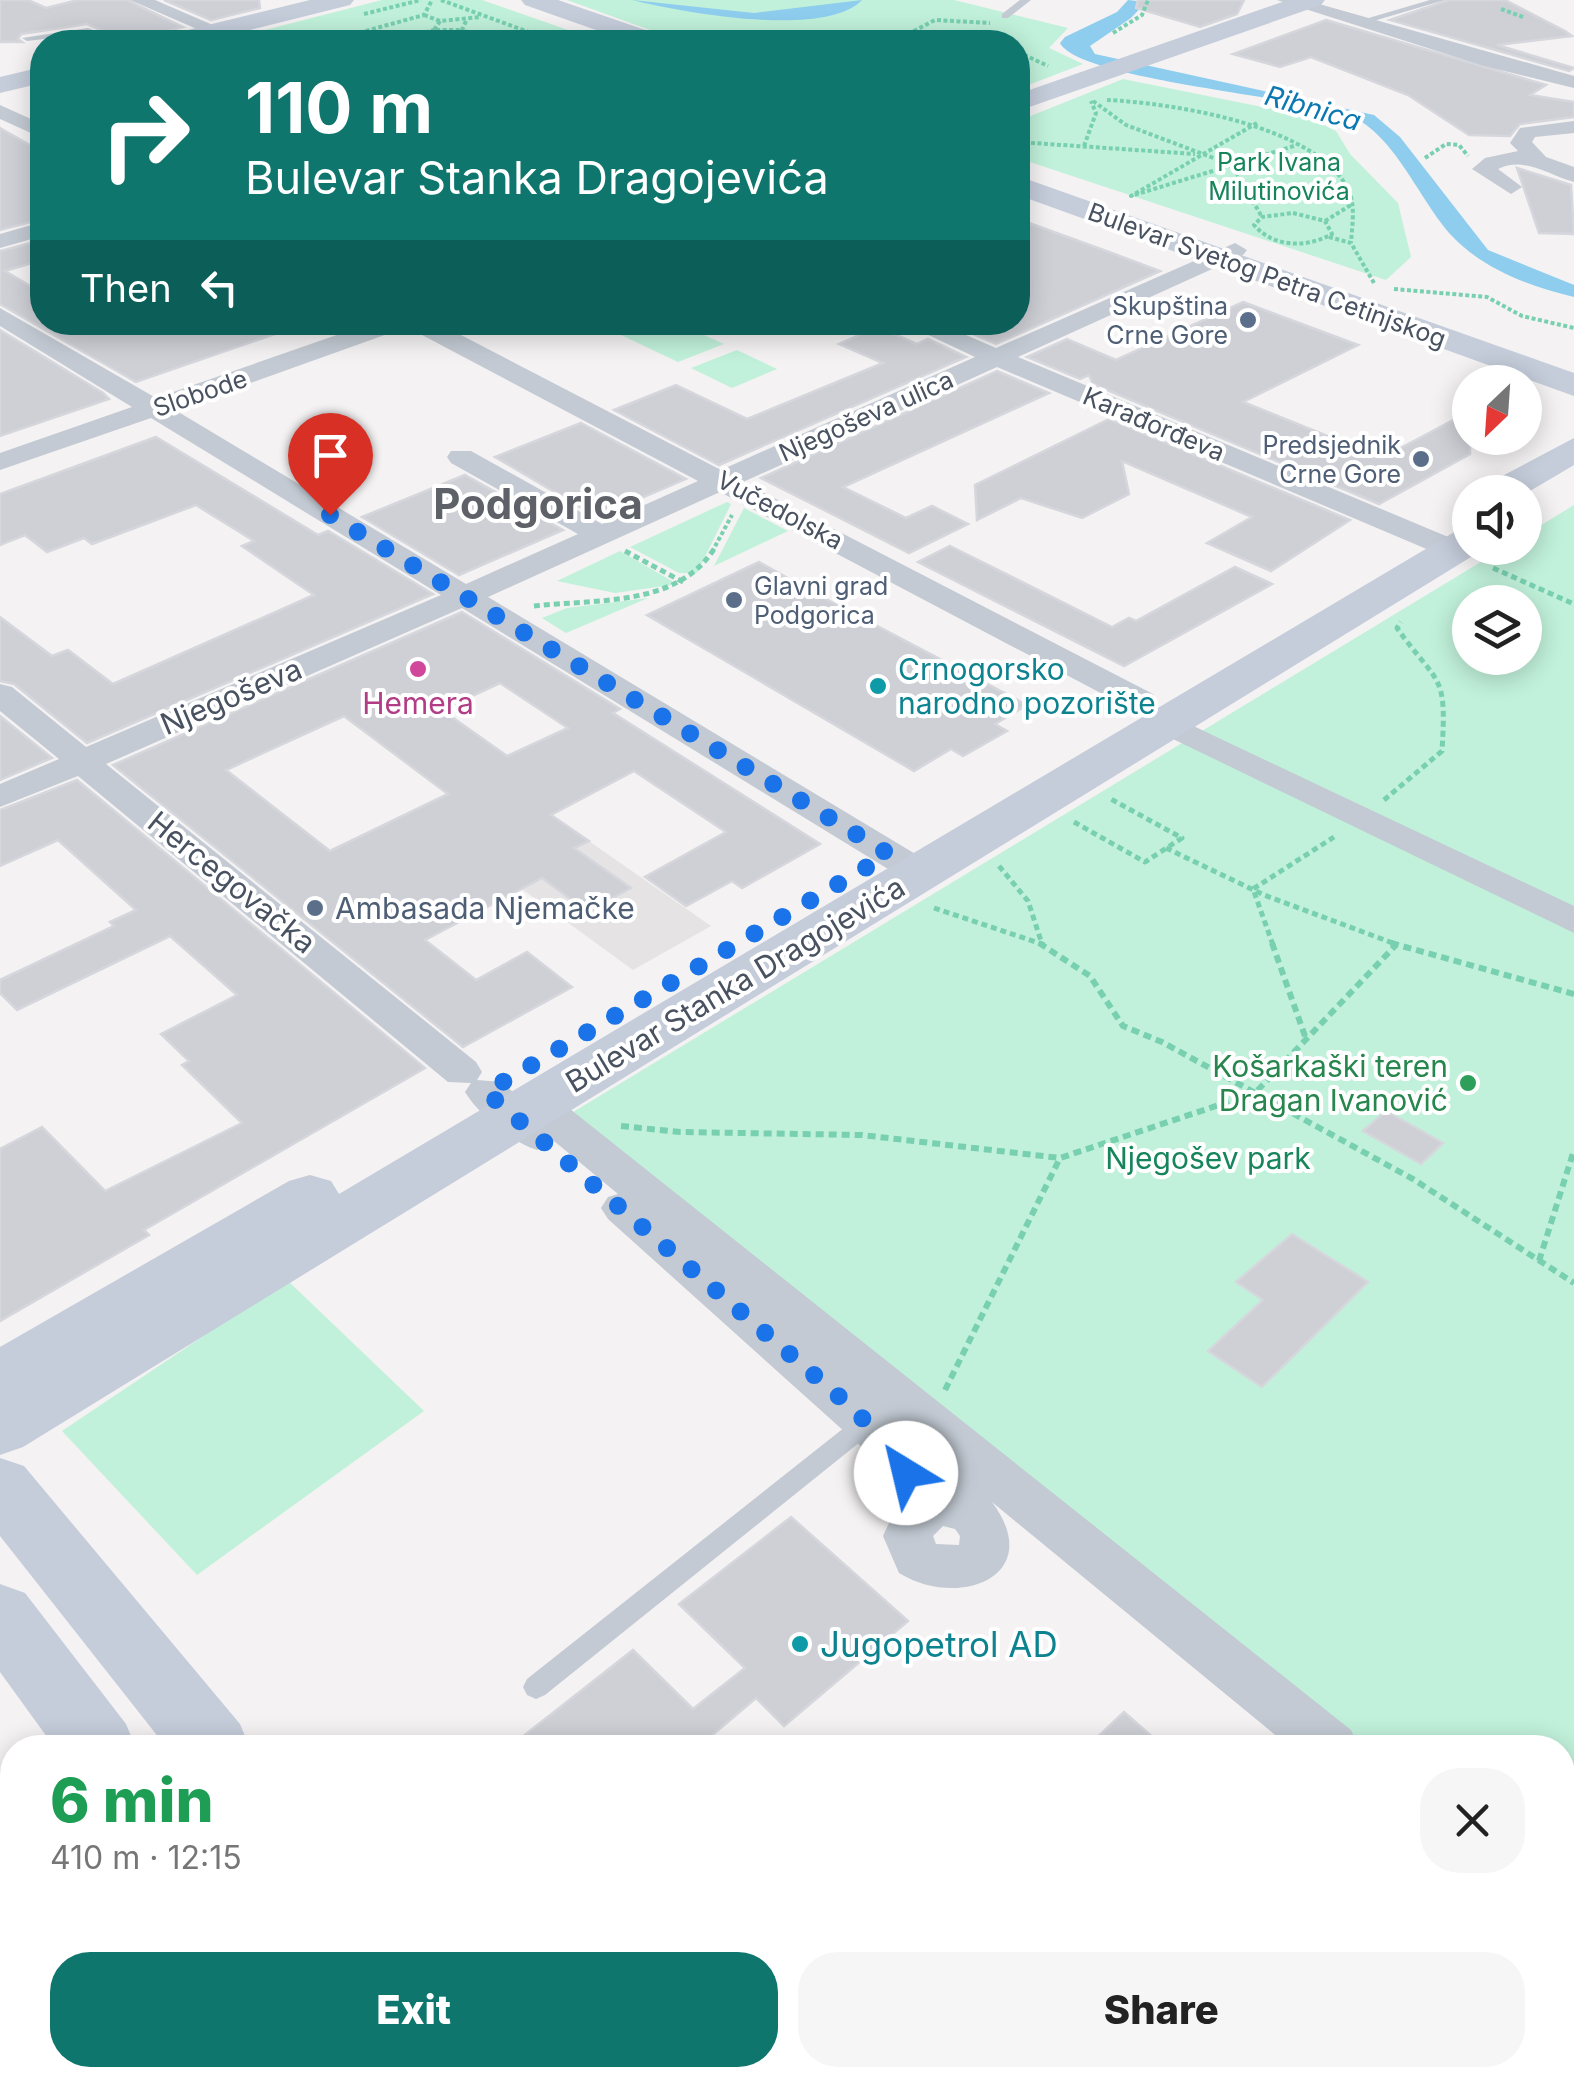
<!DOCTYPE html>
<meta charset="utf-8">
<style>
body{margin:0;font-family:Inter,sans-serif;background:#f6f6f6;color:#222;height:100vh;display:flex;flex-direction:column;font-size:38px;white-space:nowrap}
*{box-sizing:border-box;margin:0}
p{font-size:32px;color:#767676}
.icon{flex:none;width:55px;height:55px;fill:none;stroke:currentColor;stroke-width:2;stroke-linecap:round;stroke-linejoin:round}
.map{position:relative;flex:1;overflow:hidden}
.side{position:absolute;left:0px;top:1735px;width:1575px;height:352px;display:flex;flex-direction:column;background:#fff;border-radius:40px 40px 0 0;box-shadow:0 5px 25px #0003}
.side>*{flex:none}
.top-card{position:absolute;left:30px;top:30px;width:1000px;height:305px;border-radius:40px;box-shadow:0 5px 25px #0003;background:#0f766e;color:#fff;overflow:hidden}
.needle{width:65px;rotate:205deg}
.tools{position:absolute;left:1452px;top:365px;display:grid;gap:20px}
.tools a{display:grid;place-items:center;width:90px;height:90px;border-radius:50%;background:#fff;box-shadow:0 5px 25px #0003;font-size:50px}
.pin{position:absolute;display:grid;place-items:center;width:85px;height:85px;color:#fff;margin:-102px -42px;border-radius:50% 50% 50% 0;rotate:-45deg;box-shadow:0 0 10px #0007}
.pin .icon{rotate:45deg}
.me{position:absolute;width:110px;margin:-55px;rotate:324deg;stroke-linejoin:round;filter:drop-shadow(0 0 8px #0008)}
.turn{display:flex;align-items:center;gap:35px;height:210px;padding:0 50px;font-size:45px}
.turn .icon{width:130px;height:130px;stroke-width:2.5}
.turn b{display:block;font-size:70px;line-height:85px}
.then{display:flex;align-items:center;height:95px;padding:0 50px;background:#0003;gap:20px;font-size:38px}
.round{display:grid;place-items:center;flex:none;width:105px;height:105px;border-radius:40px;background:#f6f6f6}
.head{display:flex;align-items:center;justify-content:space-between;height:170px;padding:0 50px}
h1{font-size:60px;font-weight:800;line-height:75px;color:#1e9e55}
.primary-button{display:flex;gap:20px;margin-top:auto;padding:20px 50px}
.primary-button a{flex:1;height:115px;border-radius:40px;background:#0f766e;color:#fff;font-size:40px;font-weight:800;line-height:115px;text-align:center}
.primary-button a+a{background:#f6f6f6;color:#222}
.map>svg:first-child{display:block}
.education{fill:#e5e3e4}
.green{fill:#c1f1da;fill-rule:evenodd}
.water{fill:#8ecdee}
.building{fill:#ced0d6;stroke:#d6d7dd;stroke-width:2.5;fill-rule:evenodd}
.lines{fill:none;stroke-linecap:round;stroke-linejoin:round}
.path-far3{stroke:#78d0b1;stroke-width:4;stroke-dasharray:4 2.5;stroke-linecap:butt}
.path-far2{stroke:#78d0b1;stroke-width:5;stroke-dasharray:6 4;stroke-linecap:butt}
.path-far1{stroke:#78d0b1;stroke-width:6;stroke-dasharray:8 5;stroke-linecap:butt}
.path{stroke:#78d0b1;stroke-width:9;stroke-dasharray:10 6;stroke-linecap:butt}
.lane{fill:#c3cad3;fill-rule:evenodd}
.street{fill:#c3cad3;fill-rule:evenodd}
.secondary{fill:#c5ccda;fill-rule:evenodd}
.route{stroke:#1a73e8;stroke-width:18;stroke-dasharray:0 32.4}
.service-dot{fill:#5c6f8a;stroke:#fff;stroke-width:4}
.hotel-dot{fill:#d1479c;stroke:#fff;stroke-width:4}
.culture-dot{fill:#0f9aa8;stroke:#fff;stroke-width:4}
.leisure-dot{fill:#2e9e5b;stroke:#fff;stroke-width:4}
.labels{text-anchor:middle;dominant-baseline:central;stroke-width:8;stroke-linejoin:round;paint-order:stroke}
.far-park-label{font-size:25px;fill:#16855c;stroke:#fff}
.far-street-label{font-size:25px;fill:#495260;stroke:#fff}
.far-service-label{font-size:25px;fill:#4e5e75;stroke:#fff;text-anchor:end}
.far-water-label{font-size:28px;font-style:italic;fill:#0a78b2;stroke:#fff}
.culture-label{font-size:30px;fill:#0d838f;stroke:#fff;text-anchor:start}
.street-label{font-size:30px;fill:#495260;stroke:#fff}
.hotel-label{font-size:30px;fill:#b23c85;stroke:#fff}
.service-label{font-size:30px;fill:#4e5e75;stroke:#fff;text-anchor:start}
.leisure-label{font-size:30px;fill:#27864d;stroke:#fff;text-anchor:end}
.park-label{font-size:30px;fill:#16855c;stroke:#fff}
.near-culture-label{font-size:35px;fill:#0d838f;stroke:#fff;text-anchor:start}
.far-town-label{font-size:42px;font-weight:bold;fill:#5e6167;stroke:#fff}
</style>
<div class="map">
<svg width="1574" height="2086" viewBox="0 0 1574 2086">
<rect width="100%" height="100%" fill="#f4f2f2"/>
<path class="education" d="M 570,828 L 711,926 L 633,970 L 493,868 Z"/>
<g class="green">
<path d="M 382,0 L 482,0 L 602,42 L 284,42 L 257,32 Z"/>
<path d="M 567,0 L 954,0 L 1068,28 L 1049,48 L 1083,64 L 1018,89 L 1018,42 L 683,42 Z"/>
<path d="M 1123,79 L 1302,115 L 1336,131 L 1350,154 L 1398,203 L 1411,257 L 1386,280 L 1018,158 L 1018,121 Z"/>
<path d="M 610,323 L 677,323 L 724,344 L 678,362 L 602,326 Z"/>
<path d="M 737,350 L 777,369 L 732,388 L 691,368 Z"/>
<path d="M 727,502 L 731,504 L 697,573 L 679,573 L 630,547 Z"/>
<path d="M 1574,505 L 1574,1912 L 1563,1903 L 1562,1748 L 1366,1747 L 565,1117 L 1504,548 L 1525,548 L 1525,535 ZM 1470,602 L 1525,602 L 1525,658 L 1470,658 Z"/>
<path d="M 744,508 L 788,531 L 714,566 Z"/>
<path d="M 620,551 L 672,581 L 671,585 L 615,593 L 557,581 Z"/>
<path d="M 648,598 L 566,633 L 542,618 L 567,608 Z"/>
<path d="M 287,1280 L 424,1411 L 197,1575 L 62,1431 Z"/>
</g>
<g class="water">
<path d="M 632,0 L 754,13 L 862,0 C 825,39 680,12 632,0 Z"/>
<path d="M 1128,0 L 1146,2 L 1131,18 L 1090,46 L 1095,54 L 1374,115 L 1400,137 L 1488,250 L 1574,285 L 1574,297 C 1531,287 1485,270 1453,237 C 1418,200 1395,131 1344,113 C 1296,97 1078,79 1060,43 L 1065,37 L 1117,12 Z"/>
</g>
<g class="building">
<path d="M 0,0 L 28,0 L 46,8 L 78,0 L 127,0 L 183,27 L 162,32 L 155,42 L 128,42 L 87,24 L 21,34 L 18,39 L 22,42 L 0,42 Z"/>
<path d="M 164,0 L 259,0 L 260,8 L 211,20 Z"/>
<path d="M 1138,0 L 1244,0 L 1237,14 L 1200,27 L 1136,8 Z"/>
<path d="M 1449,0 L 1505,0 L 1565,31 L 1572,36 L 1497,45 L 1574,68 L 1569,71 L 1390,20 Z"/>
<path d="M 1326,20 L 1546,85 L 1530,95 L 1574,102 L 1574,117 L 1520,124 L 1510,136 L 1469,135 L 1408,95 L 1311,57 L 1280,67 L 1233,54 Z"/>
<path d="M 0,128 L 42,152 L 42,219 L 0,230 Z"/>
<path d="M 1517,168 L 1571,185 L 1574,234 L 1539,233 Z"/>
<path d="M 1018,219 L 1109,252 L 1160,271 L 996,344 L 957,327 L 967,322 L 1018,322 Z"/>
<path d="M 42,240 L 42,260 L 5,271 L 42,293 L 42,322 L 294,322 L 295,327 L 136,382 L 0,304 L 0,251 Z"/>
<path d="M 1243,302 L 1358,345 L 1243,402 L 1382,458 L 1470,411 L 1470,454 L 1379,504 L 1093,384 L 1089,375 L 1080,379 L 1027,357 L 1067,339 L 1116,360 Z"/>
<path d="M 877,327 L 917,344 L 928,339 L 966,357 L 719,465 L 614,410 L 676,385 L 747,419 L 883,363 L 839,344 Z"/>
<path d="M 0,330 L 103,393 L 109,399 L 0,436 Z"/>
<path d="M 997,371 L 1049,393 L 843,487 L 906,518 L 932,506 L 968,524 L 909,553 L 761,478 Z"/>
<path d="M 1109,419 L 1350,520 L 1271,571 L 1207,543 L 1252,517 L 1122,461 L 1129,494 L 1082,518 L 1021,498 L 977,520 L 975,485 Z"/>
<path d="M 581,423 L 686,479 L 597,517 L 495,457 Z"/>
<path d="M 156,437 L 318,535 L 328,531 L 433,594 L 87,743 L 14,684 L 0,681 L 0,617 L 52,656 L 68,650 L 113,684 L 314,595 L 242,546 L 254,541 L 196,505 L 92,544 L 84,538 L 47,552 L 25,535 L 0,545 L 0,494 Z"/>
<path d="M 465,475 L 563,530 L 459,575 L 362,517 Z"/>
<path d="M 950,546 L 1112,627 L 1129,618 L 1136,621 L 1235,567 L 1272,584 L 1124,666 L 918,562 Z"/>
<path d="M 759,562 L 809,590 L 1027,705 L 995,724 L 1007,731 L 963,756 L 951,749 L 914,771 L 647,615 Z"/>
<path d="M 462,612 L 620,709 L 613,713 L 820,844 L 742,888 L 732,881 L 686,906 L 645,877 L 726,832 L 634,771 L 551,815 L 589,841 L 574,848 L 631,888 L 588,912 L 542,878 L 425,940 L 476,980 L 527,952 L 572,987 L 463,1047 L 113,765 ZM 500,683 L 568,728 L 507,756 L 442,710 ZM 344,716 L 448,794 L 330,851 L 226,770 Z"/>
<path d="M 0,716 L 52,758 L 0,780 Z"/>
<path d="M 77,780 L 425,1068 L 144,1230 L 149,1235 L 0,1321 L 0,1149 L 42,1127 L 105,1191 L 242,1123 L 182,1065 L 189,1061 L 161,1034 L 237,995 L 170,936 L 17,1010 L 0,993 L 0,980 L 114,926 L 110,922 L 136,910 L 58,840 L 0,866 L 0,810 Z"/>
<path d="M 1386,1111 L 1443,1143 L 1421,1164 L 1363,1131 Z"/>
<path d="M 1292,1234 L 1368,1282 L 1262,1387 L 1208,1351 L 1263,1300 L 1236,1282 Z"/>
<path d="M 791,1517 L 908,1621 L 784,1726 L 756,1698 L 697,1748 L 508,1748 L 633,1650 L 693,1709 L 745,1668 L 679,1604 Z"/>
<path d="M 1124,1712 L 1165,1748 L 1086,1748 Z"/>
</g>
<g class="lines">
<g class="path-far3">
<path d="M 441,0 L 556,42"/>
<path d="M 1501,9 L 1523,17"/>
<path d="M 364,14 L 421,0"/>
<path d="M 424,15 L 440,21 L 481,17"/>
<path d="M 440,21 L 434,30 L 462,30"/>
<path d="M 466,21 L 462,30 L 495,42"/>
<path d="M 1113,33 L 1142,15 L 1148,0"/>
<path d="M 315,34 L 340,38 L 424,15 L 432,0"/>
<path d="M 305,36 L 321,42"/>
<path d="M 387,42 L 434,30"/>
<path d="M 695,42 L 691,41 L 707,42"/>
<path d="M 773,42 L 912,33 L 990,42"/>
<path d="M 906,42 L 918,36 L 914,31 L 935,20 L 990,23"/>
<path d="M 1018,52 L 1048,66"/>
<path d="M 1107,100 C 1171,103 1316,125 1348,189 C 1356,205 1352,226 1351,243"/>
<path d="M 1093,101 L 1126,125 L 1232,165 L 1262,217"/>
<path d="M 1257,123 L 1131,196 L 1294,146"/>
<path d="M 1018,142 L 1195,154"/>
<path d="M 1084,146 L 1096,113 L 1091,101"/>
<path d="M 1425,158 L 1446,144 L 1459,145 L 1468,156"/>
<path d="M 1293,213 L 1325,221 L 1332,234 C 1307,248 1274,248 1254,225 L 1262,217 Z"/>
<path d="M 1325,221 L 1351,205"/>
<path d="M 1329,237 L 1351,243 L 1374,283"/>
<path d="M 1394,289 L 1487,297 L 1522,316 L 1574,328"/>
<path d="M 712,552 L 732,515"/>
</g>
<g class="path-far2">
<path d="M 625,551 L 685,583"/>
<path d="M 1493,568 L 1574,604"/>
<path d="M 534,606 C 596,599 677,607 714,549"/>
<path d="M 1384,800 L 1442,751 C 1447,671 1439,687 1397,628 L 1401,622"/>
<path d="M 1074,822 L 1145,862 L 1182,838 L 1109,798"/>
<path d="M 1166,848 L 1264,895 L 1398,945"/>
<path d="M 999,866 L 1028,901 L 1042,944"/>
<path d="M 934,908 L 1045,945"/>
<path d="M 1273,945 L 1253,889 L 1334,837"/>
</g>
<g class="path-far1">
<path d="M 1039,943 L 1090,976 L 1123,1026 L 1162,1042 L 1413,1179 L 1574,1283"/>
<path d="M 1272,943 L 1306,1039"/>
<path d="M 1391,943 L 1574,994"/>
<path d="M 621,1126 L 680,1132 L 862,1135 L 1060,1158 L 1255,1093 L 1395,946"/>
<path d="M 1539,1261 L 1574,1150"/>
<path d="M 945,1390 L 1060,1158"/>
</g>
<g class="path">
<path d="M 1562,2036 L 1574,2028"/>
<path d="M 1512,2086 L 1521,2075"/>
</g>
<g class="lane">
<path d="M 1020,0 L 1031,0 L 1008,18 L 1002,18 L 1002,14 Z"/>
<path d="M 1430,0 L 1445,0 L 1360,25 L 1355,22 Z"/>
<path d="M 88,28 L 124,42 L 111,42 L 87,34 L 27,41 L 22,38 Z"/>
<path d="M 867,1413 L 875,1416 L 879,1423 L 875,1430 L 545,1695 L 536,1699 L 527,1695 L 523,1687 L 527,1679 L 859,1416 Z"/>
</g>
<g class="street">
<path d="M 130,0 L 155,0 L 252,42 L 227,42 Z"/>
<path d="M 1277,0 L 1305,0 L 1574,76 L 1574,88 L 1484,66 Z"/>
<path d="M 0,105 L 42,124 L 42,138 L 0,119 Z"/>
<path d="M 1574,121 L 1574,133 L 1535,137 L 1532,142 L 1546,157 L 1574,167 L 1574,182 C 1548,175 1524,156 1498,169 L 1522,187 L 1511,194 L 1472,169 L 1485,158 L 1518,151 L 1510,143 L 1520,128 Z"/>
<path d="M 42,222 L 42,236 L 0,248 L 0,234 Z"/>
<path d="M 1235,243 L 1247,250 L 1243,255 L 1018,357 L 1465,544 L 1469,550 L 1465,556 L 1443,556 L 997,367 L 743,482 L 1153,694 L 1157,701 L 1153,708 L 1129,708 L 720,492 L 488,597 L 932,864 L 937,872 L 932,880 L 906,880 L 462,608 L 106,764 L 476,1062 L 482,1072 L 477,1080 L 501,1082 L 538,1113 L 555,1105 L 570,1109 L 1351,1730 L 1359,1748 L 1291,1748 L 992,1502 C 1047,1576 959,1610 899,1573 L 883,1536 L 899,1501 L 914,1494 L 608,1219 L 601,1208 L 608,1197 L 618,1194 L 554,1141 L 537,1150 C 512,1142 479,1115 465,1092 L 471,1083 L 448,1082 L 78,776 L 0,807 L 0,784 L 59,759 L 0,711 L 0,684 L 12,687 L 86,747 L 441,595 L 151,418 L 0,470 L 0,453 L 132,407 L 0,326 L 0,308 L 156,398 L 374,322 L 436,322 L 721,470 L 975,357 L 901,322 L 936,322 L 996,348 ZM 407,327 L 698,481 L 602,524 L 471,451 L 451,451 L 447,457 L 451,463 L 578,534 L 466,584 L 175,410 ZM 943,1526 L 955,1529 L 960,1536 L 959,1545 L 936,1544 L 933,1536 Z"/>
<path d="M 1185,722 L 1574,906 L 1574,933 L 1173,739 L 1168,732 L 1173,725 Z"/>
<path d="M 1562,1906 L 1574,1910 L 1574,1972 L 1562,1967 Z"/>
</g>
<g class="secondary">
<path d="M 310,0 L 354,0 L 350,5 L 202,42 L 159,42 L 163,36 Z"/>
<path d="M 521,0 L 558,0 L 663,36 L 667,42 L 630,42 L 525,5 Z"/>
<path d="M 1288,0 L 1325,0 L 1321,5 L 1018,111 L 1018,94 Z"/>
<path d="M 42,67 L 42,83 L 0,93 L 0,77 Z"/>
<path d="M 1018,176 L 1574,373 L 1574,396 L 1018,195 Z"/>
<path d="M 1574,438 L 1574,465 L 1525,494 L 1481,492 L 1487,484 Z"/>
<path d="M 1470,528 L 1470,548 L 1484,549 L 23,1447 L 0,1455 L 0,1347 L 289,1181 L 310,1175 L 331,1181 L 339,1194 L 1456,531 Z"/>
<path d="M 0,1458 L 24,1466 L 240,1724 L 250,1748 L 167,1748 L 0,1536 Z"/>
<path d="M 0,1584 L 25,1593 L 126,1724 L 136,1748 L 55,1748 L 0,1672 Z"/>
<path d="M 302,2075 L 391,2075 L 395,2086 L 306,2086 Z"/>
<path d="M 425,2075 L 513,2075 L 517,2086 L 429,2086 Z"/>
</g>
</g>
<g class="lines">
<path class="route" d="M 330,515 L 889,854 L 486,1092 L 850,1406 L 892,1448 L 906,1473"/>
</g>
<g class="service-dot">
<circle cx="1248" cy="320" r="10"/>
<circle cx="1421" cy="459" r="10"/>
<circle cx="734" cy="600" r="10"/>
<circle cx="315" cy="908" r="10"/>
</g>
<circle class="hotel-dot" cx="418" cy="669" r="10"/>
<g class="culture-dot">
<circle cx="878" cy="686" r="10"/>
<circle cx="800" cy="1644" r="10"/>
</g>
<circle class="leisure-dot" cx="1468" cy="1083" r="10"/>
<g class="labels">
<g class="far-park-label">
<text x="1279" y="162">Park Ivana<tspan x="1279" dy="29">Milutinovića</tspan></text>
</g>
<g class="far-street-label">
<text transform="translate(1267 275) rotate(20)">Bulevar Svetog Petra Cetinjskog</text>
<text transform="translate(200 393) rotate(-19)">Slobode</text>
<text transform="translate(866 416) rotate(-24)">Njegoševa ulica</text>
<text transform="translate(1154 424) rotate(23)">Karađorđeva</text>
<text transform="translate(780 510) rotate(28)">Vučedolska</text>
</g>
<g class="far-service-label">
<text x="1228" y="306">Skupština<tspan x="1228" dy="29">Crne Gore</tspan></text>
<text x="1401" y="445">Predsjednik<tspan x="1401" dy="29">Crne Gore</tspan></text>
<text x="754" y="586" text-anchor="start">Glavni grad<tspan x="754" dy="29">Podgorica</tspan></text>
</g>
<g class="far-water-label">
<text transform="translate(1313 108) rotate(16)">Ribnica</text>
</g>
<g class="culture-label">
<text x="898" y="669">Crnogorsko<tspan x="898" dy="34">narodno pozorište</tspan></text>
</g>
<g class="street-label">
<text transform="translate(231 696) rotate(-23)">Njegoševa</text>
<text transform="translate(232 882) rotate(39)">Hercegovačka</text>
<text transform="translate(735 984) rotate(-31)">Bulevar Stanka Dragojevića</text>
</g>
<g class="hotel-label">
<text x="418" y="703">Hemera</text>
</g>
<g class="service-label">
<text x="335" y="908">Ambasada Njemačke</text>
</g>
<g class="leisure-label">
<text x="1448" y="1066">Košarkaški teren<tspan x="1448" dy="34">Dragan Ivanović</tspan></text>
</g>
<g class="park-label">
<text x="1208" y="1158">Njegošev park</text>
</g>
<g class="near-culture-label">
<text x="820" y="1644">Jugopetrol AD</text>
</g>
<g class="far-town-label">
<text x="538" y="503">Podgorica</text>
</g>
</g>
</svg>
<div class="tools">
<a><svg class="needle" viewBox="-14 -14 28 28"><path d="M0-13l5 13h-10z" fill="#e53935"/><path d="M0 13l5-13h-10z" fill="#767676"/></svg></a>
<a><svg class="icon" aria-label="sound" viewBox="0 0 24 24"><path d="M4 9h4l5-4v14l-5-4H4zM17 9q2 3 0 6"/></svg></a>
<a><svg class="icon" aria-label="layers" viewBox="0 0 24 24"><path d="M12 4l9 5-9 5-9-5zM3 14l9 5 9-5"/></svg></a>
</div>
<div class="pin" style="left:330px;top:515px;background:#d93025"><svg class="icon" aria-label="arrive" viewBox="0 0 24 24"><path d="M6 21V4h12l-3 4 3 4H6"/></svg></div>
<svg class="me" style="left:906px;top:1473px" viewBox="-20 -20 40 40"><circle r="19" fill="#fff"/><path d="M0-13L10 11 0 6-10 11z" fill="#1a73e8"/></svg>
<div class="top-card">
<div class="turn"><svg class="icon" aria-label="right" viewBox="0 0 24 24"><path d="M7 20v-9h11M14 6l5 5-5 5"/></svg><div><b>110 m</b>Bulevar Stanka Dragojevića</div></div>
<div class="then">Then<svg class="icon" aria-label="left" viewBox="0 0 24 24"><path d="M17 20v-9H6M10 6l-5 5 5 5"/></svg></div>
</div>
<section class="side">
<div class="head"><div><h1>6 min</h1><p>410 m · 12:15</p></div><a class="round"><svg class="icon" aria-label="close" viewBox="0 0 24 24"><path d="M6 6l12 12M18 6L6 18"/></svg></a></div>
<div class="primary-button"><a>Exit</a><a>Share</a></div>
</section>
</div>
